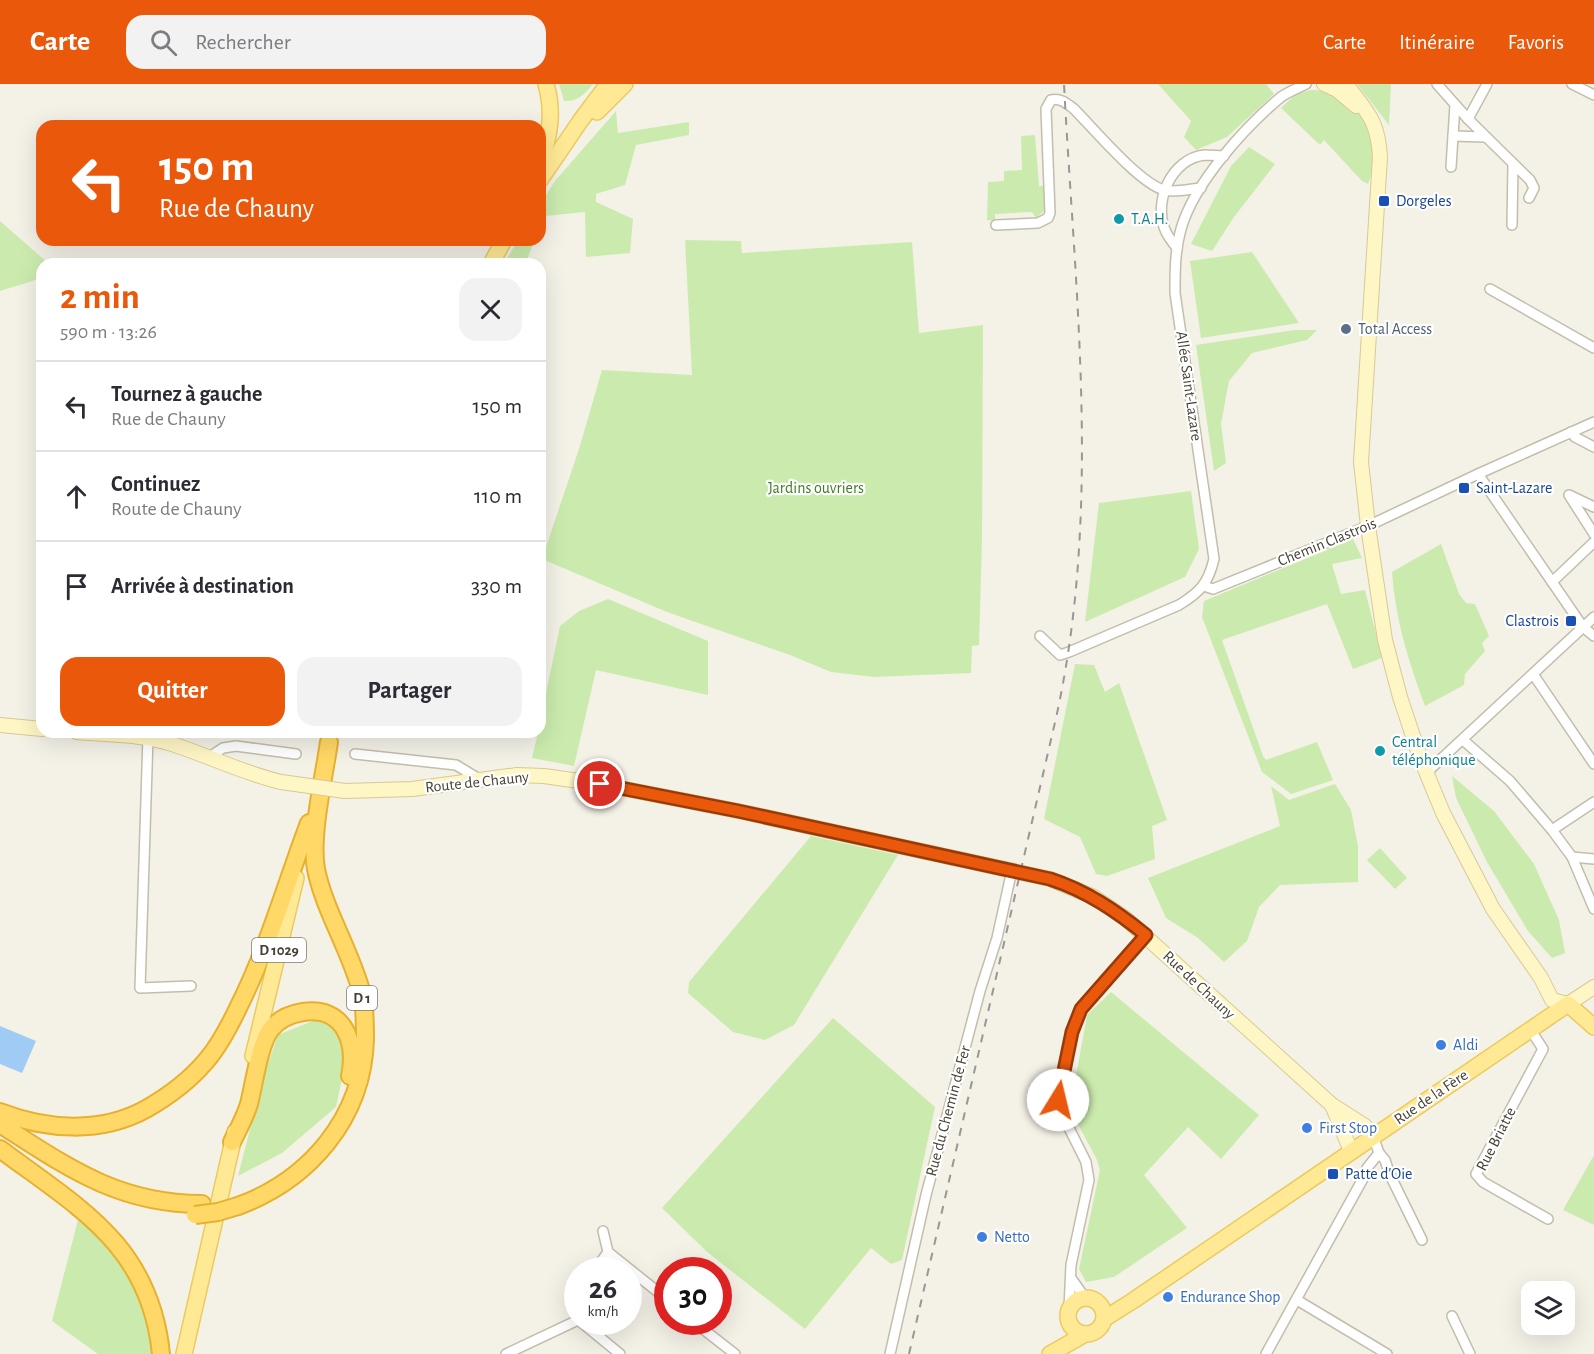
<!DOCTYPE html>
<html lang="fr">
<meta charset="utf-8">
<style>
body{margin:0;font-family:"Alegreya Sans",sans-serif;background:#f2f2f3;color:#2b2b33;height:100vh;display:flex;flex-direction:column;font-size:22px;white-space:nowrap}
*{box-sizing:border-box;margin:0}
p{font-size:20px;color:#7c7c81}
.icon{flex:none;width:33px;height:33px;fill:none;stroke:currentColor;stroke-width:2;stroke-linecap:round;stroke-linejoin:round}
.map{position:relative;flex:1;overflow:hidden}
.details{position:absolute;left:36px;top:174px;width:510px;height:480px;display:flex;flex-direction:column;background:#fff;border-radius:18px;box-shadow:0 6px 24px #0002}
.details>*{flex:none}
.banner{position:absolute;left:36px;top:36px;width:510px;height:126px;border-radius:18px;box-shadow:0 6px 24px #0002;background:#ea580c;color:#fff;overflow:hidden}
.tools{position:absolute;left:1521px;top:1197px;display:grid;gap:12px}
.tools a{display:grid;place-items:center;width:54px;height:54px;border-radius:12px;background:#fff;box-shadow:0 6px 24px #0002;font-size:30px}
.speed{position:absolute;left:564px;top:1173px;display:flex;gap:12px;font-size:30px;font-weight:700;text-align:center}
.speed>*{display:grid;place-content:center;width:78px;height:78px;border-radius:50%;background:#fff;box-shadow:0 6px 24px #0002;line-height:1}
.speed small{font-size:15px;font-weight:400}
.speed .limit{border:9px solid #d22;background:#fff;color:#111}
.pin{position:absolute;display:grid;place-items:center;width:51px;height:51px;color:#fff;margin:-26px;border:3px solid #fff;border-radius:50%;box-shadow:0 2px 6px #0007}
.me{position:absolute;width:66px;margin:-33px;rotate:9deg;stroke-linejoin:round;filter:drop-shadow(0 0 4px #0008)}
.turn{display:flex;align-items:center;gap:21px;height:126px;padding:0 24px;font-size:27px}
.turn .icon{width:78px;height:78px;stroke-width:2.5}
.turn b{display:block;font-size:42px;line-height:51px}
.round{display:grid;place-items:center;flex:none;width:63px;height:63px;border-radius:18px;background:#f2f2f3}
.overview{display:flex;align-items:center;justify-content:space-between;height:102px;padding:0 24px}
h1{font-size:36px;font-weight:700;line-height:45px;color:#ea580c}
.cta{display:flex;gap:12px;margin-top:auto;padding:12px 24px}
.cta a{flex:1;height:69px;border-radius:18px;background:#ea580c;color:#fff;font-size:24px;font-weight:700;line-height:69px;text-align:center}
.cta a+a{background:#f2f2f3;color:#2b2b33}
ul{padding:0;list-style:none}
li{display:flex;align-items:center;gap:18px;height:90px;padding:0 24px;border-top:2px solid #e1e1e2}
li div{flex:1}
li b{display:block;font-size:22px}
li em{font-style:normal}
header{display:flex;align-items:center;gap:36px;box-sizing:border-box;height:84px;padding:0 30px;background:#ea580c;color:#fff}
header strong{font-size:28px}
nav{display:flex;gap:33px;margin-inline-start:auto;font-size:21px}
.search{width:420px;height:54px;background:#f2f2f3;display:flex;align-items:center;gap:15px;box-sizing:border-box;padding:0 21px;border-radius:18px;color:#7c7c81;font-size:22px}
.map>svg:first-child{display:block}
.green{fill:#cbebae}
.water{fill:#a0cbf4}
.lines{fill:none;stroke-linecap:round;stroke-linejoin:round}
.street-casing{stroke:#c3bdac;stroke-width:12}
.secondary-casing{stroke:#d7ca94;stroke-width:16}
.primary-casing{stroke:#eacb5f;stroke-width:18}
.highway-casing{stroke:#e6b130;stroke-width:20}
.street{stroke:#fff;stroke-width:9}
.secondary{stroke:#fff6c6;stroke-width:14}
.primary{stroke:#ffe995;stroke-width:15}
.highway{stroke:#ffd867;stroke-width:16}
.rail{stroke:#979797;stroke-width:2;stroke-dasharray:8 8;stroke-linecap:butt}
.secondary-bridge-casing{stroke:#d7ca94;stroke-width:16;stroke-linecap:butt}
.highway-bridge-casing{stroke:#e6b130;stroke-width:20;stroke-linecap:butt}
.secondary-bridge{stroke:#fff6c6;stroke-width:14}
.highway-bridge{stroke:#ffd867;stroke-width:16}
.route-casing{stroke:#983908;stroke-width:15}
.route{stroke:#ea580c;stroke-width:10}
.transit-dot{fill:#1a4fb4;stroke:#fff;stroke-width:2}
.culture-dot{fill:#0f9aa8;stroke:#fff;stroke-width:2}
.service-dot{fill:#5c6f8a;stroke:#fff;stroke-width:2}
.shop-dot{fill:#3f7fe0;stroke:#fff;stroke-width:2}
.labels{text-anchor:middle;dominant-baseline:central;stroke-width:4.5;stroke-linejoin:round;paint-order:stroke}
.shield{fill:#fff;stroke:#7f7b72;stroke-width:1.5}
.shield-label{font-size:15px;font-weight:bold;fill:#484235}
.transit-label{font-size:16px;fill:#164399;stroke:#fff;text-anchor:start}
.culture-label{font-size:16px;fill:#0d838f;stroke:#fff;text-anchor:start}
.service-label{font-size:16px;fill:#4e5e75;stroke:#fff;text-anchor:start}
.street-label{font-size:16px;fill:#484235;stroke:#fff}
.park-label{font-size:16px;fill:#407d25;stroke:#fff}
.shop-label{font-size:16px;fill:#366cbe;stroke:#fff;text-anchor:start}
</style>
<header>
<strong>Carte</strong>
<div class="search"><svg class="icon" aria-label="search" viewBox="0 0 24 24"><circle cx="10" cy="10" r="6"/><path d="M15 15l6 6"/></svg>Rechercher</div>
<nav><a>Carte</a><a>Itinéraire</a><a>Favoris</a></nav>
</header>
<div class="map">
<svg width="1594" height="1270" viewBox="0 0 1594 1270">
<rect width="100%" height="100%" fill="#f4f1e7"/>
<g class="green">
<path d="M 559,0 L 593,0 C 585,10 577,18 564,17 Z"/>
<path d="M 1158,0 L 1266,0 L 1274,10 L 1227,53 L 1196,66 L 1184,53 L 1191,37 Z"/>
<path d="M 1357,0 L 1391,0 L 1389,41 Z"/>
<path d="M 1311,6 L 1334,7 L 1361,30 L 1372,44 L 1374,83 L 1368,100 L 1362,97 L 1324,56 L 1320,61 L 1281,24 L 1296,10 Z"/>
<path d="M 616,27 L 618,49 L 689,38 L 689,51 L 636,61 L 625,101 L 596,110 L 596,118 L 633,135 L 630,169 L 586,173 L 585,128 L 545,132 L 540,144 L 540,121 L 555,97 Z"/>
<path d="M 1035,51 L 1039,102 L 1044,102 L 1045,105 L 1045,126 L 1036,134 L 1032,128 L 995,130 L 995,137 L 987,136 L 988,98 L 1004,97 L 1004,87 L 1022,86 L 1021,52 Z"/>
<path d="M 1249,63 L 1275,80 L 1234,133 L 1212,167 L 1191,160 L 1231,82 Z"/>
<path d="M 0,137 L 49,180 L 42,180 L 42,194 L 0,207 Z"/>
<path d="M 518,156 L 535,156 L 525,180 L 504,180 Z"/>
<path d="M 685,156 L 741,157 L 742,169 L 912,158 L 919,249 L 983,241 L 982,455 L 979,561 L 972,562 L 971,589 L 874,593 L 831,588 L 790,571 L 667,528 L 542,475 L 579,365 L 602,286 L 692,291 Z"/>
<path d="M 1252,168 L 1299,239 L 1201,254 L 1190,177 Z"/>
<path d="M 1295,246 L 1317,246 L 1307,256 L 1252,269 L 1229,297 L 1221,340 L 1226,379 L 1214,387 L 1196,261 Z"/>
<path d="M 1191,407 L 1199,465 L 1185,493 L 1085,538 L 1099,419 Z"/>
<path d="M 1353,455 L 1362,474 L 1332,480 L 1341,510 L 1365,506 L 1382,574 L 1353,585 L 1327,520 L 1222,556 L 1263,672 L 1266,676 L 1317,658 L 1333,696 L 1291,710 L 1262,688 L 1202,533 L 1204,517 Z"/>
<path d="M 1441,460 L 1459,510 L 1466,519 L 1475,520 L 1489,552 L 1482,559 L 1485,567 L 1465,590 L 1464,601 L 1425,622 C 1409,579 1395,535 1392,488 Z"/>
<path d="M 608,515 L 708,557 L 708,611 L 596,586 L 574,682 L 532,674 L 538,648 L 540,648 L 540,638 L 560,542 L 579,527 Z"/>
<path d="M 1075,580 L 1094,581 L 1105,608 L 1119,599 L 1167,736 L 1152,742 L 1155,775 L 1107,792 L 1096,790 L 1080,753 L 1044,735 Z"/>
<path d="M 1452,692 L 1494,727 L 1534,780 L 1559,836 L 1565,869 L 1552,874 L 1528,847 L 1487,778 L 1456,714 Z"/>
<path d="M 1335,700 L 1351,726 L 1358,762 L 1358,798 L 1280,801 L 1259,823 L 1247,857 L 1224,878 L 1198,854 L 1166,834 L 1148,794 L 1280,742 L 1271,702 L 1289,716 Z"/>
<path d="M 811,752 L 898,771 L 794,941 L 765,956 L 733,948 L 688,909 L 689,898 Z"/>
<path d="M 1380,764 L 1407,794 L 1395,805 L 1367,776 Z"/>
<path d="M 1111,908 L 1259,1031 L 1221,1075 L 1188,1043 L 1144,1091 L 1187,1144 L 1114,1193 L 1086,1198 L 1079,1185 L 1100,1086 L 1097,1076 L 1077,1038 L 1072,1014 L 1087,931 Z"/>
<path d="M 833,934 L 935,1023 L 902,1176 L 891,1180 L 871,1164 L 805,1245 L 706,1167 L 662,1124 Z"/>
<path d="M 315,936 L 340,945 L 347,970 L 336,1023 L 282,1069 L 238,1092 L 263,994 L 278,951 Z"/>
<path d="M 1594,1071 L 1594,1141 L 1563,1126 Z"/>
<path d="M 79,1132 L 110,1163 L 135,1199 L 152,1257 L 152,1270 L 98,1270 L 52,1237 Z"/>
</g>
<path class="water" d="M 0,942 L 36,957 L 22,989 L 0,980 Z"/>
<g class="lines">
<g class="street-casing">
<g id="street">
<path d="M 1437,0 L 1468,35 L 1530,96 L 1534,104 L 1529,114"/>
<path d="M 1572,0 L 1594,11"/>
<path d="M 1468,35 L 1487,0"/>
<path d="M 1453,52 L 1486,53"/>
<path d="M 1451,83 L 1455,21"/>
<path d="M 996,141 L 1038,139 L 1048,134 L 1050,129 L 1046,25 L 1051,16 C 1061,14 1066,19 1074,25 C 1094,45 1139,99 1164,106 C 1174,109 1190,105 1201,104"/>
<path d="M 1512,141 L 1513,80"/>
<path d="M 1177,164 C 1173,159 1169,154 1166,148 C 1152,119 1171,74 1205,71 C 1211,71 1218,72 1224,72"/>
<path d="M 1490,205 L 1594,264"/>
<path d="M 1571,348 L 1575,353 L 1594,363"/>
<path d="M 1478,390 L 1583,543 L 1594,552"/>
<path d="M 1594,423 L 1569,411 L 1594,450"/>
<path d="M 1552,498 L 1594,458"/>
<path d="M 1204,502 L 1213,505 L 1368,442 L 1478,390 L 1594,338"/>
<path d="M 1040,552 L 1060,571 L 1069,568 L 1179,521 C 1200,508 1208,500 1214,475 L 1175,209 C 1175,187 1175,166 1181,145 C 1194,99 1245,43 1281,13 C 1288,8 1298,4 1306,0"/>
<path d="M 1533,590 L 1594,680"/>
<path d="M 148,653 L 140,904 L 191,902"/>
<path d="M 1463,656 L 1510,697 L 1552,746 L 1572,773 L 1594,825"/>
<path d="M 355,670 L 456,681 L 479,695"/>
<path d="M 208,674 L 223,664 L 236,662 L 296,670"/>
<path d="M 1426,689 L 1594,533"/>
<path d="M 1552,746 L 1594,718"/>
<path d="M 1572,773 L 1594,775"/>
<path d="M 1530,945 L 1543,965 L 1476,1090 L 1483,1098 L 1548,1135"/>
<path d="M 1379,1069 L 1385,1076 L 1390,1091 L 1422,1156"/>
<path d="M 608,1168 L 668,1216"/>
<path d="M 598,1182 L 608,1168 L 603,1147"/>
<path d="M 1071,1194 L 1085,1214"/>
<path d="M 1297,1216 L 1387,1270"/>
<path d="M 1069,1225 L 1071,1181 L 1089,1096 L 1086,1078 L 1060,1026 L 1058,1016 L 1072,948 L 1081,925 L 1146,851"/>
<path d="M 1452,1232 L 1470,1270"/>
<path d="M 581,1238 L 620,1270"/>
<path d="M 694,1238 L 735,1270"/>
<path d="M 506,1270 L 578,1236"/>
<path d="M 890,1270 L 926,1111 L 980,907 L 997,854 L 1012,786"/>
<path d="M 1266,1270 L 1365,1091 L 1367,1084 L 1379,1069 L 1373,1052"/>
</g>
</g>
<g class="secondary-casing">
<g id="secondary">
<path d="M 1324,0 L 1337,6 L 1356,22"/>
<path d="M 1346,0 C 1367,28 1378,36 1380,73 L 1361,378 L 1368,442 L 1385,556 L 1400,613 L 1420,673 L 1443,729 L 1493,825 L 1541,894 L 1552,916 L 1568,920"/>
<path d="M 0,641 L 42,645"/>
<path d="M 76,648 C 108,651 142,650 172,660 C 209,672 243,689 281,698"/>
<path d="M 345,707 L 412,705 L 517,691 L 544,692 L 600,700 L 738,727 L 1050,795 L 1094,813 L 1125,834 L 1332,1021 L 1365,1042 L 1373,1052"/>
<path d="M 1568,920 L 1594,903"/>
<path d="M 1332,1021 L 1351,1067"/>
</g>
</g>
<g class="primary-casing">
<g id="primary">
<path d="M 597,28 L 625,0"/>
<path d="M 540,79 C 550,52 554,28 546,0"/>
<path d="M 540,96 L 581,36 L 608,0"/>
<path d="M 491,180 L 504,156"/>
<path d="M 253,972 L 296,794"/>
<circle cx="1086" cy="1232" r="18"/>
<path d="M 1104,1235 L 1134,1216 L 1568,920 L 1594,943"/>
<path d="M 184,1270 L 235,1048"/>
<path d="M 1050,1270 L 1085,1250"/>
</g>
</g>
<g class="highway-casing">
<g id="highway">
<path d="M 0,1028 C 47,1046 101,1050 146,1025 C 169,1012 189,997 206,977 C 220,961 230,941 239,922 C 268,864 286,800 309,739"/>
<path d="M 0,1040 C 67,1083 118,1120 202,1120"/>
<path d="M 232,1058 C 238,1046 245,1033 249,1020 C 254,1001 259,960 271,945 C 279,935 290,930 303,928 C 344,922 357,958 350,992"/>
<path d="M 0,1065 C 79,1124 150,1161 161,1270"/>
<path d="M 238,1122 C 309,1096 363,1034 365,955 C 365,940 365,924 362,910 C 351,867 324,826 316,785 C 310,752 324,693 329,658"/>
</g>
</g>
<use href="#street" class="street"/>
<use href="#secondary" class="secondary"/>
<use href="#primary" class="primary"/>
<use href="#highway" class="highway"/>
<path class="rail" d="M 909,1270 L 1056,634 C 1102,426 1075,211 1064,0"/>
<g class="secondary-bridge-casing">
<path id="secondary-bridge" d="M 281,698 L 345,707"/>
</g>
<g class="highway-bridge-casing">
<path id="highway-bridge" d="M 195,1131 L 218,1128 L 238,1122"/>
</g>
<use href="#secondary-bridge" class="secondary-bridge"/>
<use href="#highway-bridge" class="highway-bridge"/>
</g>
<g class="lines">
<g class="route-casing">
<path id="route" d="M 600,700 L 738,727 L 1050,795 C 1087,807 1116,827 1146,851 L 1081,925 L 1072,948 L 1058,1016"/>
</g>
<use href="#route" class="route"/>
</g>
<g class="transit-dot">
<rect x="1378" y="111" width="12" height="12" rx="3"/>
<rect x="1458" y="398" width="12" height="12" rx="3"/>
<rect x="1565" y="531" width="12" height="12" rx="3"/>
<rect x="1327" y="1084" width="12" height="12" rx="3"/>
</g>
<g class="culture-dot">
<circle cx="1119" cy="135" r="6"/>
<circle cx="1380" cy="667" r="6"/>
</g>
<circle class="service-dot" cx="1346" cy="245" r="6"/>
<g class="shop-dot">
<circle cx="1441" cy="961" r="6"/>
<circle cx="1307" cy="1044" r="6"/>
<circle cx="982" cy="1153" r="6"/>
<circle cx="1168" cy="1213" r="6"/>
</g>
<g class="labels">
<g class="shield">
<rect x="252" y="854" width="54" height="24" rx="4.5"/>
<rect x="347" y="902" width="30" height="24" rx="4.5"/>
</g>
<g class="shield-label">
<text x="279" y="866">D 1029</text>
<text x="362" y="914">D 1</text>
</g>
<g class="transit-label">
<text x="1396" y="117">Dorgeles</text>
<text x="1476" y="404">Saint-Lazare</text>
<text x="1559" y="537" text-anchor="end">Clastrois</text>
<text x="1345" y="1090">Patte d'Oie</text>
</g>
<g class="culture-label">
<text x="1131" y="135">T.A.H.</text>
<text x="1392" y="658">Central<tspan x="1392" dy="18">téléphonique</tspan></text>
</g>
<g class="service-label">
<text x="1358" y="245">Total Access</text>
</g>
<g class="street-label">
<text transform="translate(1189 302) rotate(82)">Allée Saint-Lazare</text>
<text transform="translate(1327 458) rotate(-22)">Chemin Clastrois</text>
<text transform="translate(477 698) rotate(-6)">Route de Chauny</text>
<text transform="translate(1199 901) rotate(43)">Rue de Chauny</text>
<text transform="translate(1431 1013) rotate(-34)">Rue de la Fère</text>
<text transform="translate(948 1027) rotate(-75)">Rue du Chemin de Fer</text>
<text transform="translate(1496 1055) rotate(-63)">Rue Briatte</text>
</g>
<g class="park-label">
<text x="816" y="404">Jardins ouvriers</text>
</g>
<g class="shop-label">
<text x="1453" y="961">Aldi</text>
<text x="1319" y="1044">First Stop</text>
<text x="994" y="1153">Netto</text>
<text x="1180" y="1213">Endurance Shop</text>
</g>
</g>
</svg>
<div class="tools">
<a><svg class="icon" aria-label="layers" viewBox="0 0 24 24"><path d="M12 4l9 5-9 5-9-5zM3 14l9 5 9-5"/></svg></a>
</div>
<div class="speed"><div>26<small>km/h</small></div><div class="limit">30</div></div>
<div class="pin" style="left:600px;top:700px;background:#d93025"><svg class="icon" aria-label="arrive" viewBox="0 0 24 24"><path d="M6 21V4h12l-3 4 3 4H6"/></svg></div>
<svg class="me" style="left:1058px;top:1016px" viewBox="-20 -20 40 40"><circle r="19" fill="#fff"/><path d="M0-13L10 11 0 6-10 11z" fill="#ea580c"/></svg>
<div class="banner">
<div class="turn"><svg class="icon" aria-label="left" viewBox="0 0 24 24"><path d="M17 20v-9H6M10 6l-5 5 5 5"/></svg><div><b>150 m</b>Rue de Chauny</div></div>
</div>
<section class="details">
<div class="overview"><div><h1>2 min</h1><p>590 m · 13:26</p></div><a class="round"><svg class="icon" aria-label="close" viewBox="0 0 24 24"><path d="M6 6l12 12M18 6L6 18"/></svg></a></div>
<ul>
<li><svg class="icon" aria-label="left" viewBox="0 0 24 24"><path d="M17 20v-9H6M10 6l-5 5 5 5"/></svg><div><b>Tournez à gauche</b><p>Rue de Chauny</p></div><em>150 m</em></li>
<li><svg class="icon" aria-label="ahead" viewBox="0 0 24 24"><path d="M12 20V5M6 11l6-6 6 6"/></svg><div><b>Continuez</b><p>Route de Chauny</p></div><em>110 m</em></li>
<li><svg class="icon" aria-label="arrive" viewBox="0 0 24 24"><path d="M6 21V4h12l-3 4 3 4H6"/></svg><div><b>Arrivée à destination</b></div><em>330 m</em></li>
</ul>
<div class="cta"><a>Quitter</a><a>Partager</a></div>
</section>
</div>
